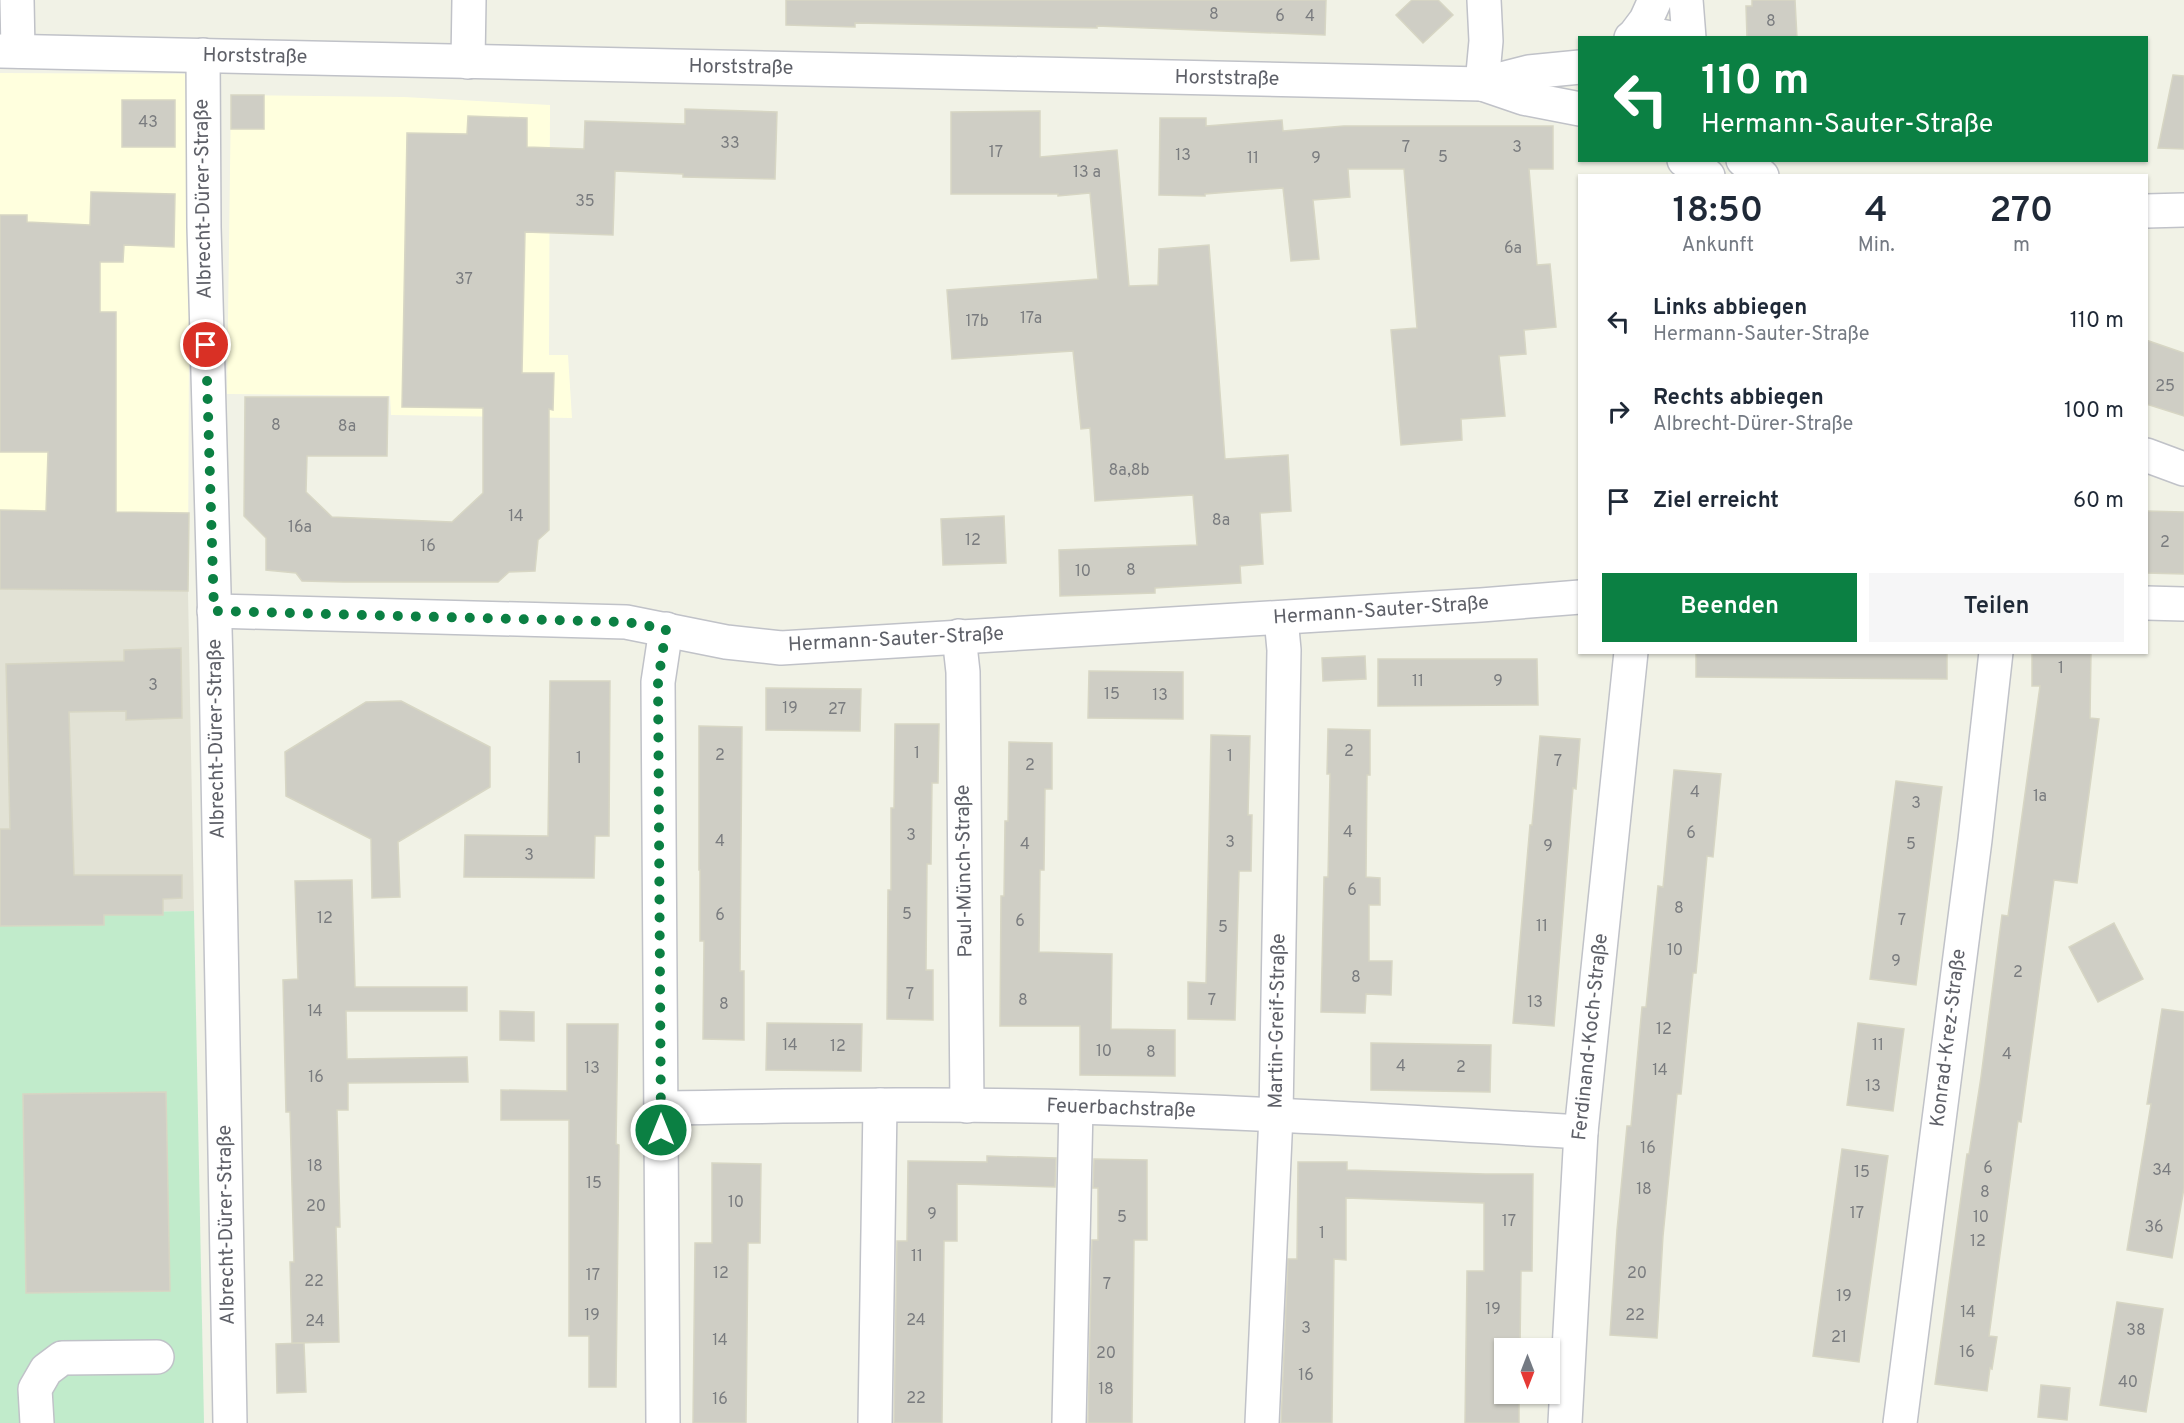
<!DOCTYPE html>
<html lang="de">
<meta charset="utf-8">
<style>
body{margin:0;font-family:Overpass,sans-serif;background:#f6f6f7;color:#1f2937;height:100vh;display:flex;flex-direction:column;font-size:22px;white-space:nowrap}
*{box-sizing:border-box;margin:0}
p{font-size:20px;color:#747a83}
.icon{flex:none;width:33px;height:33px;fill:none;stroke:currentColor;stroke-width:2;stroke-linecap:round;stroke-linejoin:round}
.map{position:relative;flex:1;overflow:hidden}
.panel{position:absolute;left:1578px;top:174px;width:570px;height:480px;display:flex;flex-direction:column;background:#fff;border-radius:0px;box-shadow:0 2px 4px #0004}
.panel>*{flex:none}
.banner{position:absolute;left:1578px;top:36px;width:570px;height:126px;border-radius:0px;box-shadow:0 2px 4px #0004;background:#0b8043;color:#fff;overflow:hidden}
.needle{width:39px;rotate:180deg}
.buttons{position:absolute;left:1494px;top:1338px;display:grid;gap:12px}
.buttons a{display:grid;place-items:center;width:66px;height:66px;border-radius:0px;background:#fff;box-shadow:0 2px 4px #0004;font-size:30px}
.pin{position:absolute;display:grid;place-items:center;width:51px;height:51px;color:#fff;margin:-26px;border:3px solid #fff;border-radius:50%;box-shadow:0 2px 6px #0007}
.me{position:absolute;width:66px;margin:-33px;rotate:0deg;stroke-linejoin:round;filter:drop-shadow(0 0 4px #0008)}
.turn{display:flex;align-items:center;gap:21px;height:126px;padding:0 24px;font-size:27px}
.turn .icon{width:78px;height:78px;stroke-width:2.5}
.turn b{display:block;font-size:42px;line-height:51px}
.eta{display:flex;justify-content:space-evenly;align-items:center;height:102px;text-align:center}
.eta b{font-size:36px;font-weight:600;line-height:42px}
.primary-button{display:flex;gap:12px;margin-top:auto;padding:12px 24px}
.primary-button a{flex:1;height:69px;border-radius:0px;background:#0b8043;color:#fff;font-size:24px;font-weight:600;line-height:69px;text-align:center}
.primary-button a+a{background:#f6f6f7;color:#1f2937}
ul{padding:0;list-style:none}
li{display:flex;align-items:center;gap:18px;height:90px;padding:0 24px}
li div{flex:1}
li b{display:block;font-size:22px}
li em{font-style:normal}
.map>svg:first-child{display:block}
.commercial{fill:#ffffde}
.education{fill:#e2e2d5}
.green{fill:#c1ebcb}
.building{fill:#cfcec5;stroke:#d7d6c4;stroke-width:1.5}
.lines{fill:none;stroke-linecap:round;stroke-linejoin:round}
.minor-casing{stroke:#c0c2c8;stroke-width:36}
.minor{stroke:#fff;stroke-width:33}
.route{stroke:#0b8043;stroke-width:10;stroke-dasharray:0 18}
.labels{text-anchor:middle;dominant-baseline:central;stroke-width:5;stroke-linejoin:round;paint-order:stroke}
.number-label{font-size:16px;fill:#7a7c7f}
.street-label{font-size:20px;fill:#5e6068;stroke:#fff}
</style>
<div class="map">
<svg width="2184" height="1423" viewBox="0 0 2184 1423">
<rect width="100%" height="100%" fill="#f1f2e6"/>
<g class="commercial">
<path d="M 0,73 L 190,74 L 188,591 L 0,588 Z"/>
<path d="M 231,95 L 404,97 L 550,105 L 549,355 L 568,355 L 572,418 L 391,415 L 390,396 L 227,394 Z"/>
</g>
<path class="education" d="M 0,588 L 188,591 L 194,911 L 0,914 Z"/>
<path class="green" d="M 194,911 L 204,1423 L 0,1423 L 0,914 Z"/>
<g class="building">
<path d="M 786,0 L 1326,0 L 1325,35 L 1097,26 L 1097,28 L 855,23 L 855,27 L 786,25 Z"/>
<path d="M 1412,0 L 1438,0 L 1453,15 L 1423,43 L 1396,15 Z"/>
<path d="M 1752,0 L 1795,0 L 1797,38 L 1747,38 L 1746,6 L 1752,6 Z"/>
<path d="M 2173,75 L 2184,76 L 2184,149 L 2158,148 Z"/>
<rect x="231" y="95" width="33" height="34"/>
<rect x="122" y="100" width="53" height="47"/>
<path d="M 685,109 L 777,112 L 775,179 L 683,177 L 683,174 L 615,171 L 613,235 L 525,232 L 522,373 L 554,373 L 553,410 L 549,409 L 549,530 L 538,540 L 535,571 L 509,572 L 498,582 L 344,582 L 302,581 L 296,573 L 266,570 L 266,538 L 244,516 L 245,397 L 388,397 L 387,456 L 307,456 L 306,492 L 332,517 L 452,522 L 483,493 L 483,408 L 402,407 L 407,133 L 467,134 L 468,116 L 527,118 L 527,147 L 584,149 L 585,121 L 685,124 Z"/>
<path d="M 1040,111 L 1040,157 L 1117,150 L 1129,286 L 1158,285 L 1159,249 L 1209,245 L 1225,459 L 1288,455 L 1291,511 L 1260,513 L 1263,564 L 1240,566 L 1241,583 L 1155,588 L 1155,593 L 1060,596 L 1059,550 L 1197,545 L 1193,495 L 1095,501 L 1090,428 L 1081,429 L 1073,351 L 952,359 L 947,290 L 1098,279 L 1090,193 L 1058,196 L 1058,194 L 951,194 L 951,112 Z"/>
<path d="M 1160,118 L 1206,118 L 1206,126 L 1282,120 L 1283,131 L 1344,126 L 1553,126 L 1553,169 L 1529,169 L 1537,265 L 1550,264 L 1556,327 L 1524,330 L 1526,354 L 1499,356 L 1505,416 L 1461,419 L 1462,440 L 1401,445 L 1391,330 L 1417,328 L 1404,169 L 1348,169 L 1350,197 L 1313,200 L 1319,259 L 1291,261 L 1283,188 L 1205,194 L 1205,196 L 1159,195 Z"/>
<path d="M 91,192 L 175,194 L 174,247 L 124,245 L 123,262 L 100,262 L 100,312 L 116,312 L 116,512 L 189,513 L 188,591 L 0,589 L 0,510 L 46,511 L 48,452 L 0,452 L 0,215 L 27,215 L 27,222 L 90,225 Z"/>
<path d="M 2146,340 L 2184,353 L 2184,416 L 2146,404 Z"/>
<path d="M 2146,511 L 2184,512 L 2184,574 L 2146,573 Z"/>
<path d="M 1004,516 L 1006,563 L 943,565 L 941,519 Z"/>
<path d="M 181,648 L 182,718 L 126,720 L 126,711 L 69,712 L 74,875 L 182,875 L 182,898 L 163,899 L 163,915 L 104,915 L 104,925 L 0,926 L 0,829 L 10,829 L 6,664 L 124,661 L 124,650 Z"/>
<path d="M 1696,652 L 1947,652 L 1947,679 L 1696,677 Z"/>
<path d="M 2032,652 L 2091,652 L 2090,718 L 2099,719 L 2077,883 L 2054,880 L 2021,1122 L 2018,1121 L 1989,1336 L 1997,1337 L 1992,1369 L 1990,1368 L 1987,1391 L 1935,1384 L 1967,1154 L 1969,1154 L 1981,1077 L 2002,915 L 2008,916 L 2040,686 L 2032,686 Z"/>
<path d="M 1365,656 L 1366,679 L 1323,681 L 1322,658 Z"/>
<path d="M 1378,659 L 1537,659 L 1538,705 L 1378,706 Z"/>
<path d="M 1089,671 L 1183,672 L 1183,719 L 1088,718 Z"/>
<path d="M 550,681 L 610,681 L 609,836 L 595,836 L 594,878 L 464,877 L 465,835 L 548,836 Z"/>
<path d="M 766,688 L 861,689 L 860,731 L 766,730 Z"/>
<path d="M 401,701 L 490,747 L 490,787 L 398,842 L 400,897 L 372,898 L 371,839 L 286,796 L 285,752 L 366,702 Z"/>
<path d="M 895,724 L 939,724 L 938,783 L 932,783 L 931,864 L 927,864 L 926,970 L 933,970 L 933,1020 L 887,1019 L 888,890 L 891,890 L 891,808 L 894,808 Z"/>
<path d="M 699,726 L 742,727 L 740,971 L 744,971 L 744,1040 L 703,1039 L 704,941 L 700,941 L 700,870 L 699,870 Z"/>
<path d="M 1328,729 L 1370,730 L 1370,775 L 1367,775 L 1366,877 L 1380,878 L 1380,905 L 1369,905 L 1369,961 L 1392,961 L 1391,995 L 1366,994 L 1365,1013 L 1321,1012 L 1324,877 L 1328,877 L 1330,774 L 1327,774 Z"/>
<path d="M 1211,735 L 1250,736 L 1248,815 L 1252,815 L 1251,871 L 1239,871 L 1235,1020 L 1188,1019 L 1188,982 L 1206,983 Z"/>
<path d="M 1540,736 L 1580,739 L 1576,789 L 1573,788 L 1554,1026 L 1513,1023 L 1530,825 L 1532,825 Z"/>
<path d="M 1009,742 L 1052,743 L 1052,789 L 1045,789 L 1044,870 L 1040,870 L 1039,952 L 1112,954 L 1111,1029 L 1175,1030 L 1175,1076 L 1080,1075 L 1080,1026 L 1000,1026 L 1001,896 L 1004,896 L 1005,821 L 1008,821 Z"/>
<path d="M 1674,770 L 1721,774 L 1713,857 L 1707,856 L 1696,973 L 1693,973 L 1681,1094 L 1677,1094 L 1663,1236 L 1657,1338 L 1610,1335 L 1617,1230 L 1627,1126 L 1631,1126 L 1642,1007 L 1646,1007 L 1658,886 L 1663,887 Z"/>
<path d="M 1896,781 L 1942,787 L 1916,985 L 1870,979 Z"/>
<path d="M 352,880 L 355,987 L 467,987 L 467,1011 L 346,1011 L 347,1059 L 467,1057 L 468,1082 L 348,1083 L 348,1110 L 337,1110 L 340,1227 L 336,1227 L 339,1342 L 292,1343 L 290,1262 L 294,1262 L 290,1112 L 286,1112 L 283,980 L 298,979 L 295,881 Z"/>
<path d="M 2114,923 L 2143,979 L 2098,1002 L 2069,947 Z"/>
<path d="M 2162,1009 L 2184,1012 L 2184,1188 L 2172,1258 L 2127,1250 L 2151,1104 L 2147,1104 Z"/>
<path d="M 500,1011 L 534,1012 L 534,1041 L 500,1040 Z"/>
<path d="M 767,1023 L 862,1024 L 861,1071 L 766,1070 Z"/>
<path d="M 1858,1023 L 1904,1029 L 1893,1111 L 1847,1105 Z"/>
<path d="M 567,1024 L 618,1024 L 616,1144 L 619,1145 L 616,1387 L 589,1387 L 589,1336 L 569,1336 L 569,1120 L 501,1120 L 501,1090 L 567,1091 Z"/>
<path d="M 1371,1043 L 1491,1045 L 1490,1092 L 1371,1090 Z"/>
<path d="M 166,1092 L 170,1291 L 26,1293 L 23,1094 Z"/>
<path d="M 1842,1149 L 1888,1156 L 1859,1362 L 1813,1356 Z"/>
<path d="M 987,1156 L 1056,1158 L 1055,1187 L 957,1184 L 957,1241 L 944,1241 L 942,1423 L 894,1423 L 897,1241 L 907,1241 L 908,1161 L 987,1162 Z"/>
<path d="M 1094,1159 L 1147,1160 L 1147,1240 L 1134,1240 L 1132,1423 L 1088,1423 L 1092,1240 L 1098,1240 L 1098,1188 L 1093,1188 Z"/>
<path d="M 1298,1162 L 1347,1162 L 1347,1170 L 1485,1174 L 1533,1174 L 1532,1271 L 1521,1271 L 1520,1348 L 1504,1348 L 1504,1394 L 1519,1394 L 1519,1423 L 1465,1423 L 1467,1271 L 1484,1271 L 1484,1203 L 1346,1198 L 1346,1260 L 1334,1259 L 1332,1423 L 1281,1423 L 1288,1259 L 1297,1259 Z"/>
<path d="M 712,1163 L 761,1164 L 760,1243 L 748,1243 L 746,1423 L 693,1423 L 695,1243 L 712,1243 Z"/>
<path d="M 2117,1302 L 2163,1309 L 2146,1412 L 2100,1405 Z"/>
<path d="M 304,1343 L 306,1392 L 277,1393 L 276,1344 Z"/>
<path d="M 2041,1385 L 2070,1388 L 2067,1420 L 2038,1417 Z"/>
</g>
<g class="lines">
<g class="minor-casing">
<g id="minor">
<path d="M 17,0 L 18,51"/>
<path d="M 1686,0 L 1689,38"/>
<path d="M 1634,36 L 1646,20 L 1655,0"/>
<path d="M 1631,38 L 1650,34 L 1670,38"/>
<path d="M 0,51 L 1482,84 L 1529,72 L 1580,67"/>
<path d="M 203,55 L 204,227 L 216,665 L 230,1423"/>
<path d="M 468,62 L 469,0"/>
<path d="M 1482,84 L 1523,98 L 1580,109"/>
<path d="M 1482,84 L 1486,41 L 1484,0"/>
<path d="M 1684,160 L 1708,176"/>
<path d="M 1743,160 L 1762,176"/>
<path d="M 2146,211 L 2184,210"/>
<path d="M 2146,455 L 2184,469"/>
<path d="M 2146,603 L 2184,604"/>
<path d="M 214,611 L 626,622 L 726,642 L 781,648 L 1481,605 L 1580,597"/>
<path d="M 959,636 L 963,672 L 967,1106"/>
<path d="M 661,1108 C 800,1106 939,1103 1077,1107 C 1245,1112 1413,1122 1581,1132"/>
<path d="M 37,1423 L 35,1389 L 46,1370 L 62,1358 L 157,1357"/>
<path d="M 663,1423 L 658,682 L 666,629"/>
<path d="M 875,1423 L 880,1105"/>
<path d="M 1069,1423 L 1076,1107"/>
<path d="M 1262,1423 L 1276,1115 L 1284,650 L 1281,618"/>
<path d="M 1565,1423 L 1581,1132 L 1631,652"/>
<path d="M 1900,1423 L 1975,840 L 1996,652"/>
</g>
</g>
<use href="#minor" class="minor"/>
</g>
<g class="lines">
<path class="route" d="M 206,345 L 214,611 L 626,622 L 666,629 L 658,682 L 661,1130"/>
</g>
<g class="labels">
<g class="number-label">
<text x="1214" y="15">8</text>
<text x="1280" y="17">6</text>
<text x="1310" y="17">4</text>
<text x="1771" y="22">8</text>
<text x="148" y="123">43</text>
<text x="730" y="144">33</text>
<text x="1406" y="148">7</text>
<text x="1517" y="148">3</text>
<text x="996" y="153">17</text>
<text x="1183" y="156">13</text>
<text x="1443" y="158">5</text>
<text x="1253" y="159">11</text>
<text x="1316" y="159">9</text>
<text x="1087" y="173">13 a</text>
<text x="585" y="202">35</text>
<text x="1513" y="249">6a</text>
<text x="464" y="280">37</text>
<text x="1031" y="319">17a</text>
<text x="977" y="322">17b</text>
<text x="2165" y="387">25</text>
<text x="276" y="426">8</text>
<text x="347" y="427">8a</text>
<text x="1129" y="471">8a,8b</text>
<text x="516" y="517">14</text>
<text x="1221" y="521">8a</text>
<text x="300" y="528">16a</text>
<text x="973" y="541">12</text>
<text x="2165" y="543">2</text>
<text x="428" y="547">16</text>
<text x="1131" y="571">8</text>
<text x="1083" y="572">10</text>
<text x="2061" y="669">1</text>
<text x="1418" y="682">11</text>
<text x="1498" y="682">9</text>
<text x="153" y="686">3</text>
<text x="1112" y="695">15</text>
<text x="1160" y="696">13</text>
<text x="790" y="709">19</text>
<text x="837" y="710">27</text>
<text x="1349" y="752">2</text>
<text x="917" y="754">1</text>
<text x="720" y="756">2</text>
<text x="1230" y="757">1</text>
<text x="579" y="759">1</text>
<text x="1558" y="762">7</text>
<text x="1030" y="766">2</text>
<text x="1695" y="793">4</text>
<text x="2040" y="797">1a</text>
<text x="1916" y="804">3</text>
<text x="1348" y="833">4</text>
<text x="1691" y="834">6</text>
<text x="911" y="836">3</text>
<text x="720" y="842">4</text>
<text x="1230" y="843">3</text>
<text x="1025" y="845">4</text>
<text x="1911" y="845">5</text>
<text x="1548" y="847">9</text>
<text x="529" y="856">3</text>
<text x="1352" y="891">6</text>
<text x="1679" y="909">8</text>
<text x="907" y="915">5</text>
<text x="720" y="916">6</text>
<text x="325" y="919">12</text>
<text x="1902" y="921">7</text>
<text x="1020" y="922">6</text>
<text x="1542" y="927">11</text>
<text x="1223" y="928">5</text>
<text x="1675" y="951">10</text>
<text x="1896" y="962">9</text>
<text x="2018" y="973">2</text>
<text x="1356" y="978">8</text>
<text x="910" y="995">7</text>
<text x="1023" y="1001">8</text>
<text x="1212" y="1001">7</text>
<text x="1535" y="1003">13</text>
<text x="724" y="1005">8</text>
<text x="315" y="1012">14</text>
<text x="1664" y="1030">12</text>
<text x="790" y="1046">14</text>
<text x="1878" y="1046">11</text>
<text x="838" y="1047">12</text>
<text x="1104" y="1052">10</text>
<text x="1151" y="1053">8</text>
<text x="2007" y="1055">4</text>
<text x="1401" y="1067">4</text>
<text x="1461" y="1068">2</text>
<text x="592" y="1069">13</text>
<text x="1660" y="1071">14</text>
<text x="316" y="1078">16</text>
<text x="1873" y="1087">13</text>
<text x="1648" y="1149">16</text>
<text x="315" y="1167">18</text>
<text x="1988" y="1169">6</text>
<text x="2162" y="1171">34</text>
<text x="1862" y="1173">15</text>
<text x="594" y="1184">15</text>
<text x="1644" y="1190">18</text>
<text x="1985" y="1193">8</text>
<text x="736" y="1203">10</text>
<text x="316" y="1207">20</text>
<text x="1857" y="1214">17</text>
<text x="932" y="1215">9</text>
<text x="1122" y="1218">5</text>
<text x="1981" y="1218">10</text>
<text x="1509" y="1222">17</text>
<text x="2154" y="1228">36</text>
<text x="1322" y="1234">1</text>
<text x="1978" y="1242">12</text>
<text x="917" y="1257">11</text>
<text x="721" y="1274">12</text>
<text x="1637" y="1274">20</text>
<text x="593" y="1276">17</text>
<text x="314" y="1282">22</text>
<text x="1107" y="1285">7</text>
<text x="1844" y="1297">19</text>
<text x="1493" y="1310">19</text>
<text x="1968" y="1313">14</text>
<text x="592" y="1316">19</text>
<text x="1635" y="1316">22</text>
<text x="916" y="1321">24</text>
<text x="315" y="1322">24</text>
<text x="1306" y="1329">3</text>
<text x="2136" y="1331">38</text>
<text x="1839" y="1338">21</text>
<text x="720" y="1341">14</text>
<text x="1967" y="1353">16</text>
<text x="1106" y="1354">20</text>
<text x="1306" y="1376">16</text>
<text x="2128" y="1383">40</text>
<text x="1106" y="1390">18</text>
<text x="916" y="1399">22</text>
<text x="720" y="1400">16</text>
</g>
<g class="street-label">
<text transform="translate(255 57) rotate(1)">Horststraße</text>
<text transform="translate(741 68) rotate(1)">Horststraße</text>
<text transform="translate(1227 79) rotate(1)">Horststraße</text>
<text transform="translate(204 199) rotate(-91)">Albrecht-Dürer-Straße</text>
<text transform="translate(1381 611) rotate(-4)">Hermann-Sauter-Straße</text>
<text transform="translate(896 640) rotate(-3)">Hermann-Sauter-Straße</text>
<text transform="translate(217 739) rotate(-91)">Albrecht-Dürer-Straße</text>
<text transform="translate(965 871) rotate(-91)">Paul-Münch-Straße</text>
<text transform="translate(1278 1021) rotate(-89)">Martin-Greif-Straße</text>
<text transform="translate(1591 1037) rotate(-84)">Ferdinand-Koch-Straße</text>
<text transform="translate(1949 1038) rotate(-83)">Konrad-Krez-Straße</text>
<text transform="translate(1121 1109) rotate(2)">Feuerbachstraße</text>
<text transform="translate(227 1225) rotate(-91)">Albrecht-Dürer-Straße</text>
</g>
</g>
</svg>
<div class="buttons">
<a><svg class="needle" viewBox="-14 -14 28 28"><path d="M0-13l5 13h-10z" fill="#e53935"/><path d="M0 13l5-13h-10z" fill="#747a83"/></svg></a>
</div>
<div class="pin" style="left:206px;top:345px;background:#d93025"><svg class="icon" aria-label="arrive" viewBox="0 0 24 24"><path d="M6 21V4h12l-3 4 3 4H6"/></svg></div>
<svg class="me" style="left:661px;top:1130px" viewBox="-20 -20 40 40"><circle r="17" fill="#0b8043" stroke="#fff" stroke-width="3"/><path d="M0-11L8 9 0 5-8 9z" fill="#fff"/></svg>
<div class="banner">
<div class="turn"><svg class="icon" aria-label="left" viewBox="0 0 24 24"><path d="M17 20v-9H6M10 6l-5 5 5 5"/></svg><div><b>110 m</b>Hermann-Sauter-Straße</div></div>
</div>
<section class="panel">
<div class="eta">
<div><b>18:50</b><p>Ankunft</p></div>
<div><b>4</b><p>Min.</p></div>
<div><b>270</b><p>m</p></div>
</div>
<ul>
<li><svg class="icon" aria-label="left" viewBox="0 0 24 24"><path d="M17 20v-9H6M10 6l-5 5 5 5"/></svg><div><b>Links abbiegen</b><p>Hermann-Sauter-Straße</p></div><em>110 m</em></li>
<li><svg class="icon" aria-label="right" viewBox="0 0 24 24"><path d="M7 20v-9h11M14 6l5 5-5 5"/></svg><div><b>Rechts abbiegen</b><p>Albrecht-Dürer-Straße</p></div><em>100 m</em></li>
<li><svg class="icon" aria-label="arrive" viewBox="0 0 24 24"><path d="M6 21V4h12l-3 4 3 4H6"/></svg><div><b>Ziel erreicht</b></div><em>60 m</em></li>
</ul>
<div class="primary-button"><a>Beenden</a><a>Teilen</a></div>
</section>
</div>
